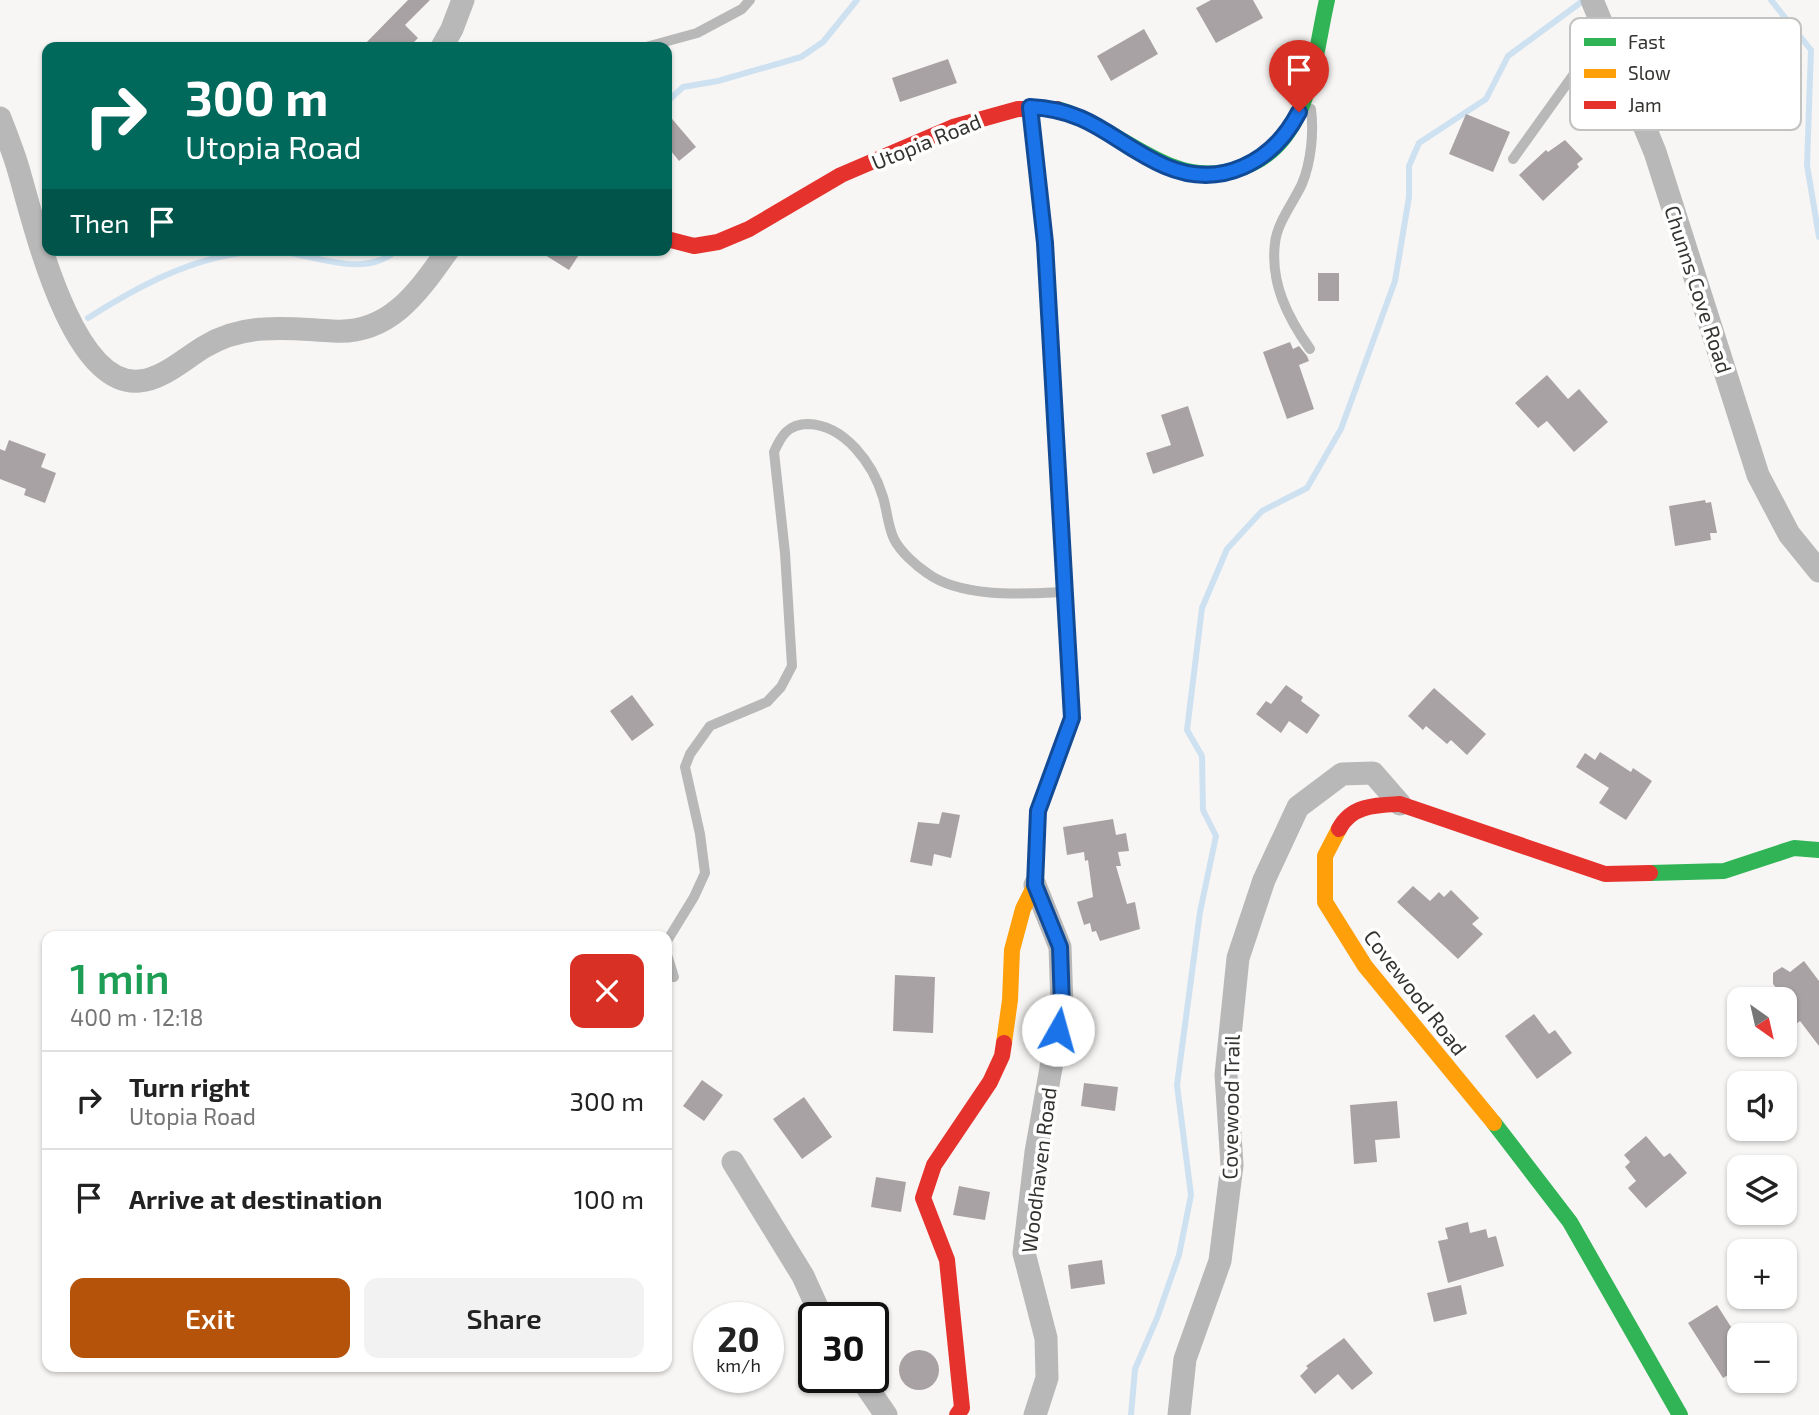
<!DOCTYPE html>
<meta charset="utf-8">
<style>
body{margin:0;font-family:"Exo 2",sans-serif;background:#f2f2f2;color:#222;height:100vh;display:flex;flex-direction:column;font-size:26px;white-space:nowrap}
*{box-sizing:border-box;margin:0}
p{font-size:23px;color:#767676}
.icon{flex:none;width:38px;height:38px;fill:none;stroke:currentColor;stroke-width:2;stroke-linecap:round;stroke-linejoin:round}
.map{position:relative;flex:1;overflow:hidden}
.panel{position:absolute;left:42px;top:931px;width:630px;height:441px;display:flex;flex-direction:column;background:#fff;border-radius:14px;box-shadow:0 2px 5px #0004}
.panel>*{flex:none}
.banner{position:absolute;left:42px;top:42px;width:630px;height:214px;border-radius:14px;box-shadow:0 2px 5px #0004;background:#00695c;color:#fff;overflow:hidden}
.needle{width:46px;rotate:146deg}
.controls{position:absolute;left:1727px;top:987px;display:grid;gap:14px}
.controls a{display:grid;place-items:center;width:70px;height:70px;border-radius:14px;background:#fff;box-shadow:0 2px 5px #0004;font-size:35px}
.speed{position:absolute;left:693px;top:1302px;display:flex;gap:14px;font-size:35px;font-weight:700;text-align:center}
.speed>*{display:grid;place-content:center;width:91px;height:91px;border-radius:50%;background:#fff;box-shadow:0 2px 5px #0004;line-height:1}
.speed small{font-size:18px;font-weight:400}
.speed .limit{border:4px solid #111;border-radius:10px;background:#fff;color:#111}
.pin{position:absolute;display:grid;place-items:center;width:60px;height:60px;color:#fff;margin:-72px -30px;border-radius:50% 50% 50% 0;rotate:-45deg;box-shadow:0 0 7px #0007}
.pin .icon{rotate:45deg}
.me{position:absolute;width:77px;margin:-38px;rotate:7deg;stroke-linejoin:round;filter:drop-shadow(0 0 5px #0008)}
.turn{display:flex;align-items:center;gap:24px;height:147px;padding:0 28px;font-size:32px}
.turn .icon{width:91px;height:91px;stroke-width:2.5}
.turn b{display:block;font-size:49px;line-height:60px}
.then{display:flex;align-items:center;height:66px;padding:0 28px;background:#0003;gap:14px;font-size:26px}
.round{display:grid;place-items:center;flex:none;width:74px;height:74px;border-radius:14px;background:#f2f2f2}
.overview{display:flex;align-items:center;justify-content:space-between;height:119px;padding:0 28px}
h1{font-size:42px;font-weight:600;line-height:52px;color:#1e9e55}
.primary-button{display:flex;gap:14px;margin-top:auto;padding:14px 28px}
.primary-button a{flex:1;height:80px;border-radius:14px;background:#b45309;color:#fff;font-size:28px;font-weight:600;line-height:80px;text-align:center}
.primary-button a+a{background:#f2f2f2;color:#222}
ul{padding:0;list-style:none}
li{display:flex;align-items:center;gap:21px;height:98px;padding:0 28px;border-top:2px solid #e0e0e0}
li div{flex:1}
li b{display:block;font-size:26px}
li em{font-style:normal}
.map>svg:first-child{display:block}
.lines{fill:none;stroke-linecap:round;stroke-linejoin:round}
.stream{stroke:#cee1f1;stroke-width:6}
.building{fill:#a9a2a4}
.lane{stroke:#b8b8b8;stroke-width:10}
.street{stroke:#b8b8b8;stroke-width:23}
.fast{stroke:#30b455;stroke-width:16}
.slow{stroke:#ff9f0a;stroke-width:16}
.jam{stroke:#e5322d;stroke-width:16}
.route-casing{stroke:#114b97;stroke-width:18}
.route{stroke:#1a73e8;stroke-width:12}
.labels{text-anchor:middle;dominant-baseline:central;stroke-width:7;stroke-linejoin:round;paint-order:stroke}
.street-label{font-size:21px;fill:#343330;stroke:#fff}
.key{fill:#fff;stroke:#c2c2c1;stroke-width:2}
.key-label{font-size:19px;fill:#343330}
</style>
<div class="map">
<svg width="1819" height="1415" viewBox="0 0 1819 1415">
<rect width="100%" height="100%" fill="#f8f6f4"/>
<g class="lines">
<g class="stream">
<path d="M 1771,0 L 1811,50 L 1807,165 L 1819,237"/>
<path d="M 667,102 L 683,87 L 718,81 L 801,57 L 823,42 L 857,0"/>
<path d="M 88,318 C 132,290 183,262 235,254 C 246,252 260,250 272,251 C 311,252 362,281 397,250"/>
<path d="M 1131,1415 L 1135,1369 L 1157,1318 L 1179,1255 L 1191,1195 L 1177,1085 L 1200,912 L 1216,836 L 1203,810 L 1202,756 L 1187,730 L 1202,608 L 1227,549 L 1262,511 L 1307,488 L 1341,429 L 1395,281 L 1409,197 L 1409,166 L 1419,143 L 1486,99 L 1508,56 L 1580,3"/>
</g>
</g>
<g class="building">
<path d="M 408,0 L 430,0 L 405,25 L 418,38 L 409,47 L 362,47 Z"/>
<path d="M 1211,0 L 1253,0 L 1263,18 L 1216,43 L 1196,8 Z"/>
<path d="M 1144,29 L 1158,54 L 1111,81 L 1097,56 Z"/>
<path d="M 948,59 L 957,83 L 900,102 L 892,78 Z"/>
<path d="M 667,113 L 696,147 L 679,161 L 667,146 Z"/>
<path d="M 1466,114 L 1510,132 L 1493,172 L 1449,154 Z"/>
<path d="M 1565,140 L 1583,159 L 1577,164 L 1579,167 L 1543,201 L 1519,175 L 1546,150 L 1548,152 Z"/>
<path d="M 537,250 L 582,250 L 569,270 Z"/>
<rect x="1318" y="273" width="21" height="28"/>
<path d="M 1290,342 L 1293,349 L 1299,346 L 1307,356 L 1309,361 L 1299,365 L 1314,409 L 1287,419 L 1263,352 Z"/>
<path d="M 1547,375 L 1568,399 L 1579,389 L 1608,422 L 1574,452 L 1547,421 L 1538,428 L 1515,403 Z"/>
<path d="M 1188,406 L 1204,456 L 1153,474 L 1146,453 L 1171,445 L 1161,415 Z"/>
<path d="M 9,440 L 46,454 L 41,467 L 56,473 L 45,503 L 24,495 L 26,489 L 0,479 L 0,449 L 5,451 Z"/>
<path d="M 1705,500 L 1706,503 L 1711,502 L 1717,533 L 1710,533 L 1711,540 L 1675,546 L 1669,506 Z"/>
<path d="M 1286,685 L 1303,697 L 1301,701 L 1320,715 L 1307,734 L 1289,721 L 1281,733 L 1256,714 L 1266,701 L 1271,704 Z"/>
<path d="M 1434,688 L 1486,734 L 1467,755 L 1451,740 L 1447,744 L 1426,726 L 1423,730 L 1408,716 Z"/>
<path d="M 632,695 L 654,725 L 632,741 L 610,711 Z"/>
<path d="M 1600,752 L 1631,772 L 1633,768 L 1652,781 L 1626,820 L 1599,803 L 1609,788 L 1576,767 L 1585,753 L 1595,760 Z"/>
<path d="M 942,812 L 960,815 L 951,858 L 934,854 L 932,866 L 910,862 L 918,822 L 939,824 Z"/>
<path d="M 1113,819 L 1116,835 L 1126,833 L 1129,851 L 1118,852 L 1121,866 L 1116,866 L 1127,904 L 1135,902 L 1140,929 L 1100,941 L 1096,931 L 1092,932 L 1090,923 L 1084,925 L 1077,902 L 1093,897 L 1088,860 L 1085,861 L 1084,852 L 1067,855 L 1063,827 Z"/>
<path d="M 1413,886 L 1430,901 L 1439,892 L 1444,897 L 1451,890 L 1479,918 L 1472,924 L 1483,934 L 1458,959 L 1397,902 Z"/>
<path d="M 1804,961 L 1819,981 L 1819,1046 L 1800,1021 L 1785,1032 L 1785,999 L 1773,984 L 1773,973 L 1782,967 L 1790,972 Z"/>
<path d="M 895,975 L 935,977 L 933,1033 L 893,1031 Z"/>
<path d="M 1534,1014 L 1549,1034 L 1555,1030 L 1572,1053 L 1537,1079 L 1505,1036 Z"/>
<path d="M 702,1080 L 723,1095 L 704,1121 L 683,1106 Z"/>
<path d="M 1084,1083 L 1118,1087 L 1115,1111 L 1081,1106 Z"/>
<path d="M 804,1097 L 832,1137 L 802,1159 L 773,1119 Z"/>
<path d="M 1397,1101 L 1400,1138 L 1375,1140 L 1377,1162 L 1354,1164 L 1350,1105 Z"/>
<path d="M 1646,1136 L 1664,1157 L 1670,1153 L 1687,1173 L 1646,1208 L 1628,1188 L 1636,1181 L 1625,1167 L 1630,1162 L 1624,1155 Z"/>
<path d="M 876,1177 L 906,1182 L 901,1212 L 871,1207 Z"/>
<path d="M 959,1186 L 990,1192 L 985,1220 L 953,1215 Z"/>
<path d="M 1468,1222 L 1470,1233 L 1486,1229 L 1488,1238 L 1496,1236 L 1504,1266 L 1448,1283 L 1438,1241 L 1448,1239 L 1445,1228 Z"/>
<path d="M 1102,1260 L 1105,1284 L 1071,1289 L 1068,1265 Z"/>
<path d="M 1461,1285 L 1467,1314 L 1434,1322 L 1427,1293 Z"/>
<path d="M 1717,1305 L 1740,1341 L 1740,1368 L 1723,1378 L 1688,1323 Z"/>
<path d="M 1344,1338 L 1373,1373 L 1352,1390 L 1338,1374 L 1315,1394 L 1300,1376 L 1308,1368 L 1306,1366 Z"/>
<circle cx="919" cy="1370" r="20"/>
</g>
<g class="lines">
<g class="lane">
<path d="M 646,47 L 697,33 L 742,9 L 750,0"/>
<path d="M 1513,159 L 1604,32"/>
<path d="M 1310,349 C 1288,318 1270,283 1275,243 C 1277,223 1293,203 1302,184 C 1311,162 1314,133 1311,109"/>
<path d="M 667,941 L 694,897 L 705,873 L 700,834 L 685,767 L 690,754 L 710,726 L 767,702 L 781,687 L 792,666 L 785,553 L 774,452 C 781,436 788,424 808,424 C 845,425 873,464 883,497 C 887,510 888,527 894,539 C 900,551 915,565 927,573 C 961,598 1022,594 1062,592"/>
<path d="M 667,955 L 674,977"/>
</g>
<g class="street">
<path d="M 1592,0 L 1655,152 L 1758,475 L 1789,534 L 1819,571"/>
<path d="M 442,47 L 452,29 L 463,0"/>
<path d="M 0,118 C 6,134 13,151 18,168 C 33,218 70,387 139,381 C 163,379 184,359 204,347 C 222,336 243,330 264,329 C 288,327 310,330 333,331 C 390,335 419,291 448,250"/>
<path d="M 733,1162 L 803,1276 L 822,1318"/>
<path d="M 860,1377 L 886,1415"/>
<path d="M 1035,1415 L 1047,1378 L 1046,1338 L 1024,1253 L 1036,1152 L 1062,1006 L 1060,947 L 1035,885"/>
<path d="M 1179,1415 L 1185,1359 L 1220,1261 L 1232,1165 L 1226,1075 L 1238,958 L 1264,880 L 1298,807 L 1342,774 L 1373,773 L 1400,804"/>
</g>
<g class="fast">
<path d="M 1057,109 C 1099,121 1131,150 1171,166 C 1193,175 1215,176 1238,169 C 1310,148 1313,61 1327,0"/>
<path d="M 1054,401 L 1072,718 L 1064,740"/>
<path d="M 1650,873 L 1724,871 L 1794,848 L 1819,850"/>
<path d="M 1494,1123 L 1570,1222 L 1680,1415"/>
</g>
<g class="slow">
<path d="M 1339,829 L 1325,856 L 1325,902 L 1365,966 L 1494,1123"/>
<path d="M 1004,1043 L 1010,1000 L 1012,950 L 1023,909 L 1035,885 L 1038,811 L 1064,740"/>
</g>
<g class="jam">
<path d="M 1030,107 L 1045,243 L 1054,401"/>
<path d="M 667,239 L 694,246 L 718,242 L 749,229 L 841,175 L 953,127 L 1018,109 L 1057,109"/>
<path d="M 1339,829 C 1351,805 1376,805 1400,804 L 1605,874 L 1650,873"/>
<path d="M 957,1415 L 962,1408 L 947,1260 L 923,1198 L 934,1165 L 990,1082 L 1002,1056 L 1004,1043"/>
</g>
</g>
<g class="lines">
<g class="route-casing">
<path id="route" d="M 1058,1030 L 1062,1006 L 1060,947 L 1035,885 L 1038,811 L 1072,718 L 1045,243 L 1030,107 C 1093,110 1113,143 1165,166 C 1221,190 1273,162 1299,112"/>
</g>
<use href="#route" class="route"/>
</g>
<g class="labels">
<g class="street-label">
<text transform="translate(926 141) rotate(-22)">Utopia Road</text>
<text transform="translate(1699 289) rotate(72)">Chunns Cove Road</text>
<text transform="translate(1416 992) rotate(52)">Covewood Road</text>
<text transform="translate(1230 1107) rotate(-89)">Covewood Trail</text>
<text transform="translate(1038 1170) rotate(-83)">Woodhaven Road</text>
</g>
</g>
<rect x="1570" y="18" width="231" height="112" rx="10" class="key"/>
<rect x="1584" y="38" width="32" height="8" fill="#30b455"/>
<rect x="1584" y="69" width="32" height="9" fill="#ff9f0a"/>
<rect x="1584" y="101" width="32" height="8" fill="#e5322d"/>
<g class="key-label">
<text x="1628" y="49">Fast</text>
<text x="1628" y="80">Slow</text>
<text x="1628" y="112">Jam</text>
</g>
</svg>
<div class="controls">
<a><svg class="needle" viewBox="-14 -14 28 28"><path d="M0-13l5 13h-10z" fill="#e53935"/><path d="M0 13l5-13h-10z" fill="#767676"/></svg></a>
<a><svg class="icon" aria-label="sound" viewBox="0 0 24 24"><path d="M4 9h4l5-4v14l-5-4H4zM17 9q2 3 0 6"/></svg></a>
<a><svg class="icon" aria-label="layers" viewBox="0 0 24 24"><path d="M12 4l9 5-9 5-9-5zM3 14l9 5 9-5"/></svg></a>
<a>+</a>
<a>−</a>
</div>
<div class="speed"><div>20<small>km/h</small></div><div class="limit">30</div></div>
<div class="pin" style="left:1299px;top:112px;background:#d93025"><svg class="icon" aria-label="arrive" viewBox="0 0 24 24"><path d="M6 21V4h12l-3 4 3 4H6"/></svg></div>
<svg class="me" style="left:1058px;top:1030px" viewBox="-20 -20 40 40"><circle r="19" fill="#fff"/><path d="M0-13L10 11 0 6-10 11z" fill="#1a73e8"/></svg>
<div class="banner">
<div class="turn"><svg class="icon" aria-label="right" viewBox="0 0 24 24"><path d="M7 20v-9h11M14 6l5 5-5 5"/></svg><div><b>300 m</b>Utopia Road</div></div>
<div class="then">Then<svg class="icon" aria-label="arrive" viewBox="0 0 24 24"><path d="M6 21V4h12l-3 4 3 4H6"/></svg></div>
</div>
<section class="panel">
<div class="overview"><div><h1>1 min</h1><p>400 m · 12:18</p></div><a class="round" style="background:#d93025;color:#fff"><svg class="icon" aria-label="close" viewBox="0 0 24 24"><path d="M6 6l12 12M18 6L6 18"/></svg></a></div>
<ul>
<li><svg class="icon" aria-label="right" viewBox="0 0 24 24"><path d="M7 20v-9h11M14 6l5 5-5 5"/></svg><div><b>Turn right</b><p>Utopia Road</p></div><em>300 m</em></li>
<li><svg class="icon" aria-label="arrive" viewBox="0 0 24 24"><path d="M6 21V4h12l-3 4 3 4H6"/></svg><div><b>Arrive at destination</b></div><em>100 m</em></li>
</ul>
<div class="primary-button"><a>Exit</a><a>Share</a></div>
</section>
</div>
